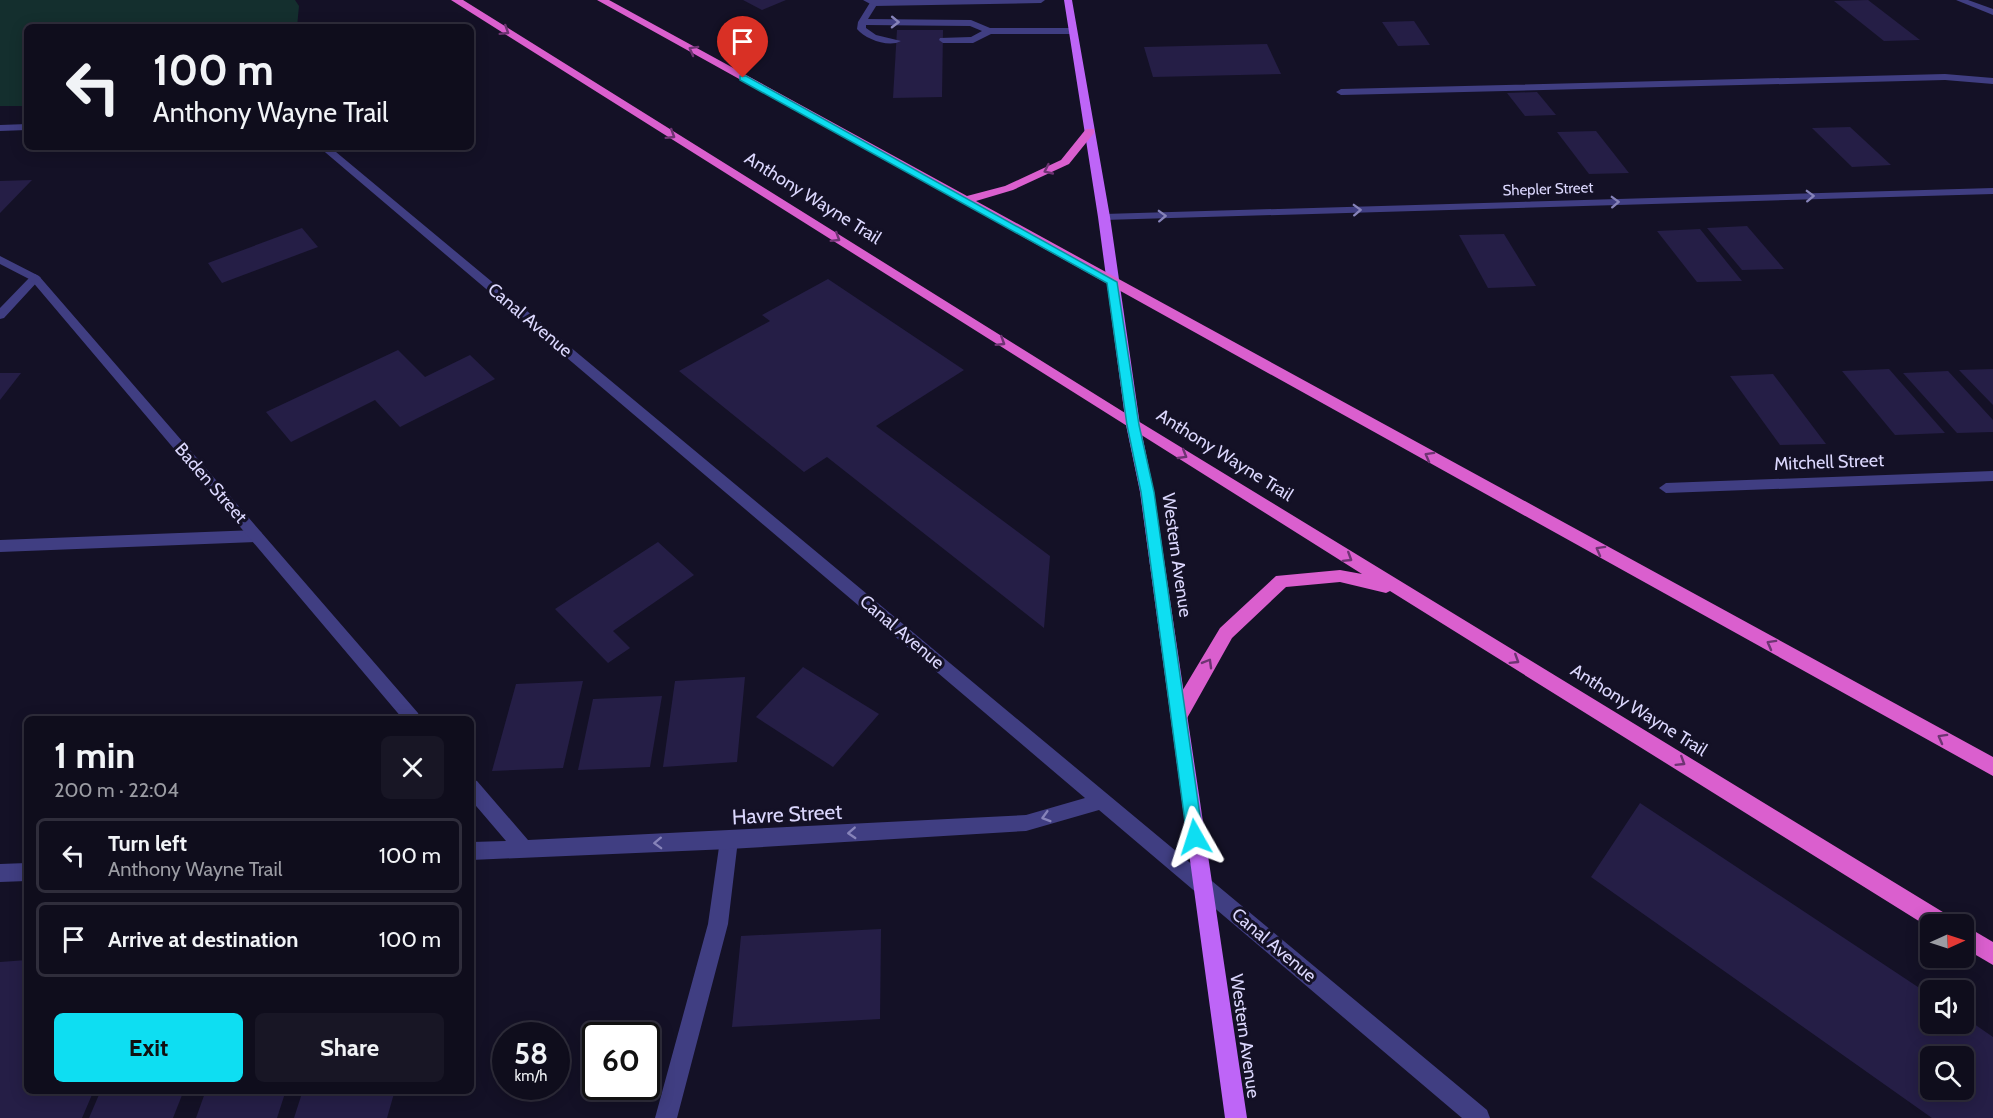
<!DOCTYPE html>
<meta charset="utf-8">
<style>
body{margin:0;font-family:Cabin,sans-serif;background:#181625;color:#f1f3f6;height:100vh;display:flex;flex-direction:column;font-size:22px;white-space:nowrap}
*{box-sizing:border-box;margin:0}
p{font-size:20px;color:#9b9ca3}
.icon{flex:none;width:33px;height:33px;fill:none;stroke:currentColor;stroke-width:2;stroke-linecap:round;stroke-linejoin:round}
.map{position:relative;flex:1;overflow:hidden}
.sheet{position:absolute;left:24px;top:716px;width:450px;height:378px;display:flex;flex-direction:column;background:#0f0d1c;border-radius:9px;box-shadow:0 3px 15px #0003,0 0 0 2px #2f2d3b}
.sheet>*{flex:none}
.top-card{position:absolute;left:24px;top:24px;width:450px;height:126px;border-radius:9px;box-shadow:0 3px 15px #0003,0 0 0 2px #2f2d3b;background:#0f0d1c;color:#f1f3f6;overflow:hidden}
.needle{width:39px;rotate:87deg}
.buttons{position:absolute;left:1920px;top:914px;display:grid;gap:12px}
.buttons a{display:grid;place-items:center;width:54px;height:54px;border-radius:9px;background:#0f0d1c;box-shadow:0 3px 15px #0003,0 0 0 2px #2f2d3b;font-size:30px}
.speed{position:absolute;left:492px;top:1022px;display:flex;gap:12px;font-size:30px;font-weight:700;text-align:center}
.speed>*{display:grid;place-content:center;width:78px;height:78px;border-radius:50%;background:#0f0d1c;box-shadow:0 3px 15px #0003,0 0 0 2px #2f2d3b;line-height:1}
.speed small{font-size:15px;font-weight:400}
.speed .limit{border:3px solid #111;border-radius:9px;background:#fff;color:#111}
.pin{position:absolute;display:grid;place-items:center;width:51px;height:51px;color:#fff;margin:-62px -26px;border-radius:50% 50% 50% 0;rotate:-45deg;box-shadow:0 0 6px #0007}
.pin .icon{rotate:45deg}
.me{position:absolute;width:66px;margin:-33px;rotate:354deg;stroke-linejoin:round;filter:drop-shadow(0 0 4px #0008)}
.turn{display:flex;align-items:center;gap:21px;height:126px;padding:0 30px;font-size:27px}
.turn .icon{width:78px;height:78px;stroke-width:2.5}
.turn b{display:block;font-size:42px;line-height:51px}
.round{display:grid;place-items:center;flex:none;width:63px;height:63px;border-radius:9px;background:#181625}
.overview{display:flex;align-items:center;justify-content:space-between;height:102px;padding:0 30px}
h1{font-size:36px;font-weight:700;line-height:45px}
.primary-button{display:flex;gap:12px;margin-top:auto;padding:12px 30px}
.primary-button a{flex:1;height:69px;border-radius:9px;background:#0edef2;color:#111;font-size:24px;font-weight:700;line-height:69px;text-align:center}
.primary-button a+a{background:#181625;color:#f1f3f6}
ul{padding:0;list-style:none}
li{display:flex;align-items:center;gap:18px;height:75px;margin:0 12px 9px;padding:0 18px;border:3px solid #2f2d3b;border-radius:9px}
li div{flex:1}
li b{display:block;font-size:22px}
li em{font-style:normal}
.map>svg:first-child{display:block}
.green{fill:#142f2e}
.building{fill:#251e46;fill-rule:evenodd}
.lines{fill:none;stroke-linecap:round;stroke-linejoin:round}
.service{fill:#403e82;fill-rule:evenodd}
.minor{fill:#403e82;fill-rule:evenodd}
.primary{fill:#be65f7;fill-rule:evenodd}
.trunk{fill:#da5fce;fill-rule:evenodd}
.oneway{stroke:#8683b9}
.oneway2{stroke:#6d3472}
.route{fill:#0edef2;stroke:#09909d;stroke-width:1.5}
.labels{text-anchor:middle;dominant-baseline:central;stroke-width:6;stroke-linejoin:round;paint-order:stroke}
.far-street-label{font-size:15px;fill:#dbd7fd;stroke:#141126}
.street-label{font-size:18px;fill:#dbd7fd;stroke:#141126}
.near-street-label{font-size:21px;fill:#dbd7fd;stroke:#141126}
</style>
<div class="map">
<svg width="1993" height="1118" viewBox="0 0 1993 1118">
<rect width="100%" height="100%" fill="#141126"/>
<path class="green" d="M 0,0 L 295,0 L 299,6 L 297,27 L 27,27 L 27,106 L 0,106 Z"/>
<g class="building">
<path d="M 743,0 L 786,0 L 762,10 Z"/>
<path d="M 1868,0 L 1920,40 L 1884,41 L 1834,1 Z"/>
<path d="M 1414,21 L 1430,45 L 1398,46 L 1382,22 Z"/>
<path d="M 897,30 L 943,30 L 942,97 L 893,98 Z"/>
<path d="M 1267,44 L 1281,74 L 1153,77 L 1144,47 Z"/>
<path d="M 1537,92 L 1556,115 L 1525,116 L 1507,93 Z"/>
<path d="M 1850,127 L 1891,165 L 1852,167 L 1812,128 Z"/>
<path d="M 1596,131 L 1629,173 L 1589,174 L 1557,132 Z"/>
<path d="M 32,180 L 0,213 L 0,181 Z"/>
<path d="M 1747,226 L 1784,269 L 1742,270 L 1707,228 Z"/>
<path d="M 302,228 L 318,247 L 222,283 L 208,263 Z"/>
<path d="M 1700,229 L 1742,281 L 1697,282 L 1657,231 Z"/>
<path d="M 1504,234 L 1536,286 L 1488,288 L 1459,235 Z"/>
<path d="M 828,279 L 964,370 L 876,426 L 1050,556 L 1044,628 L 827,457 L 804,472 L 679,371 L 770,321 L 762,315 Z"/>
<path d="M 398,350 L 425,377 L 470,355 L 495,379 L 400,427 L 375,400 L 291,442 L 266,412 Z"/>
<path d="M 1889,369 L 1945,433 L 1895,435 L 1842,371 Z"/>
<path d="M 1993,369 L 1993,405 L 1959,370 Z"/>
<path d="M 1948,371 L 1993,420 L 1993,432 L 1957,433 L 1903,373 Z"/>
<path d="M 0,373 L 21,373 L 0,400 Z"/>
<path d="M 1773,374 L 1826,444 L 1780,445 L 1730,376 Z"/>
<path d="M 658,542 L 694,575 L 613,631 L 630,648 L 608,663 L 555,609 Z"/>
<path d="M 803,667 L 879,714 L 833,767 L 756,717 Z"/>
<path d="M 745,677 L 737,762 L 663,767 L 675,681 Z"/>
<path d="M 583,681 L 563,768 L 492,771 L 516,684 Z"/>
<path d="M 662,696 L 650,767 L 578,770 L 593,699 Z"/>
<path d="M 1640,803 L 1930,995 L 1930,1023 L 1964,1023 L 1964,1017 L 1993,1037 L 1993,1118 L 1932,1118 L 1591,877 ZM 1930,1056 L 1964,1056 L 1964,1089 L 1930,1089 Z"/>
<path d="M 881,929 L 880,1019 L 732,1027 L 741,936 Z"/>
<path d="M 27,960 L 27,1090 L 94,1090 L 82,1118 L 0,1118 L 0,962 Z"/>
<path d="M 101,1090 L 184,1090 L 173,1118 L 89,1118 Z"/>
<path d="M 206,1090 L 286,1090 L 277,1118 L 196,1118 Z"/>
<path d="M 303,1090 L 395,1090 L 387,1118 L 294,1118 Z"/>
</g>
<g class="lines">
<g class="service">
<path d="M 874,0 L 878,3 L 868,19 L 971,20 L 990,28 L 1073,28 L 1077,31 L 1073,34 L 991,34 L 973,43 L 943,43 L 939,40 L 940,38 L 971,37 L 982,31 L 970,26 L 866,25 L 866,28 L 876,35 L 901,41 C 889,48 865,39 857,29 L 858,22 L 871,1 Z"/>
<path d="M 1945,74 L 1993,78 L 1993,84 L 1945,80 L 1341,95 L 1336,92 L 1341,89 Z"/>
<path d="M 27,124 L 27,130 L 0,131 L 0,125 Z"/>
<path d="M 35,274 L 41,278 L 39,280 L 4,318 L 0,319 L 0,308 L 31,276 Z"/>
<path d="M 256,530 L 261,532 L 263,536 L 261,540 L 256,542 L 0,552 L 0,540 Z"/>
<path d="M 729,831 L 735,834 L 738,840 L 728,924 L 677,1118 L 655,1118 L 708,924 L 720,840 L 723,834 Z"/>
</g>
<g class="minor">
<path d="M 863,0 L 1045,0 L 1041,3 L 874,6 Z"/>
<path d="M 1956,0 L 1968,0 L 1993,9 L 1993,15 Z"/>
<path d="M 319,147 L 330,147 L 1487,1110 L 1490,1118 L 1462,1118 L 1099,810 L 1026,831 L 729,849 L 471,860 L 471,842 L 506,841 L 471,800 L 471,779 L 477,781 L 528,840 L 1026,815 L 1085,798 Z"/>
<path d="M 1993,188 L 1993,194 L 1104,220 L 1098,217 L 1104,214 Z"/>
<path d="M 0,256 L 39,276 L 418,713 L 420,718 L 402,718 L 31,280 L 0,264 Z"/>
<path d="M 1993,471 L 1993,481 L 1666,493 L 1659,488 L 1666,483 Z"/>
<path d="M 27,863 L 27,881 L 0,882 L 0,864 Z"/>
</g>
<path class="primary" d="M 1064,0 L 1072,0 L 1110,217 L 1140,425 L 1154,492 L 1247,1118 L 1225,1118 L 1140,492 L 1126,425 L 1098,217 Z"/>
<g class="trunk">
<path d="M 451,0 L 463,0 L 1138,421 L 1951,917 L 1955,924 L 1930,924 L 1930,928 L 1390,591 L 1386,593 L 1340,582 L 1286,587 L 1232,638 L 1186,720 L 1179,722 L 1172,720 L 1170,714 L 1172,708 L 1220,628 L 1276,576 L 1340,570 L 1362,574 Z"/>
<path d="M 597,0 L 609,0 L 967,196 L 1005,186 L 1061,160 L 1086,129 L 1094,129 L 1094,133 L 1069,164 L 1013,190 L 976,201 L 1993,757 L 1993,776 Z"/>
<path d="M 1964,925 L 1993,942 L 1993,965 L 1964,948 Z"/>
</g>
</g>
<defs><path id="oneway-chevron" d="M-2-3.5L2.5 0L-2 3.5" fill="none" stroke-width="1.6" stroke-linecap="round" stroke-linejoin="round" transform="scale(1.5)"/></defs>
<g class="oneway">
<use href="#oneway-chevron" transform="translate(895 22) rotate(1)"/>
<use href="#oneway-chevron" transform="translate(1810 196) rotate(-2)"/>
<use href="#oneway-chevron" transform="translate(1615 202) rotate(-2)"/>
<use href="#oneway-chevron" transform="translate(1357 210) rotate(-2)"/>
<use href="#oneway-chevron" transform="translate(1162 216) rotate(-2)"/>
<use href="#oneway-chevron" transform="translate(1046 817) rotate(164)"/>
<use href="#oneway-chevron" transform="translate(852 833) rotate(177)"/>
<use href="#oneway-chevron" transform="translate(658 843) rotate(178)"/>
</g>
<g class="oneway2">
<use href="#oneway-chevron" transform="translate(505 31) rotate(32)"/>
<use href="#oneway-chevron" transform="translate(693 50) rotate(-151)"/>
<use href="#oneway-chevron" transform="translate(671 135) rotate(32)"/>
<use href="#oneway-chevron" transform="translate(1048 170) rotate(155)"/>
<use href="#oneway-chevron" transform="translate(836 238) rotate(32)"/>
<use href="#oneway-chevron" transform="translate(1001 342) rotate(32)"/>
<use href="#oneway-chevron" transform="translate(1183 455) rotate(31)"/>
<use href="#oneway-chevron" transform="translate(1429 456) rotate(-151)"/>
<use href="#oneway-chevron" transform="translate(1600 550) rotate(-151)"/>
<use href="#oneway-chevron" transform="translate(1348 558) rotate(32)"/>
<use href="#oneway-chevron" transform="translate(1771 644) rotate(-151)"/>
<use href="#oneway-chevron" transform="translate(1515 660) rotate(32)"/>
<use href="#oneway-chevron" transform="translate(1208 663) rotate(-60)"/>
<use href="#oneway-chevron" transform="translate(1942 738) rotate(-151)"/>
<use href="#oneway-chevron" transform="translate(1681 762) rotate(32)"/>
</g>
<path class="route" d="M 740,76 L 746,76 L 1117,282 L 1139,425 L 1154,492 L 1203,837 L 1201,842 L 1195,845 L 1189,842 L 1187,837 L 1141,492 L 1127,425 L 1107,283 L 740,80 Z"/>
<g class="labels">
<g class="far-street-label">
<text transform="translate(1548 189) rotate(-2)">Shepler Street</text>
</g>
<g class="street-label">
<text transform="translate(813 198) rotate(32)">Anthony Wayne Trail</text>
<text transform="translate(530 320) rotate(40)">Canal Avenue</text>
<text transform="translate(1225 455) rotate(32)">Anthony Wayne Trail</text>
<text transform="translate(1829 462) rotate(-2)">Mitchell Street</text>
<text transform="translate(211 483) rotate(49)">Baden Street</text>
<text transform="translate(1177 555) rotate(82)">Western Avenue</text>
<text transform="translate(902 632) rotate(40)">Canal Avenue</text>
<text transform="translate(1639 710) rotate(32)">Anthony Wayne Trail</text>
<text transform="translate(1274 945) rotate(40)">Canal Avenue</text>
<text transform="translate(1245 1036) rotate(82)">Western Avenue</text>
</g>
<g class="near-street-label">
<text transform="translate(787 814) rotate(-3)">Havre Street</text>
</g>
</g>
</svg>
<div class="buttons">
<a><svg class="needle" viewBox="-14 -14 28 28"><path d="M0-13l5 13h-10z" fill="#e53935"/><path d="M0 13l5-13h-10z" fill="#9b9ca3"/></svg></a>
<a><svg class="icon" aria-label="sound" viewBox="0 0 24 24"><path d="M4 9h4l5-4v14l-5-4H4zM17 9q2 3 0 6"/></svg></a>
<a><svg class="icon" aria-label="search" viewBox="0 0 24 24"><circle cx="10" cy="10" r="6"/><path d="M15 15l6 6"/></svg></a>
</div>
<div class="speed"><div>58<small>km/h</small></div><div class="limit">60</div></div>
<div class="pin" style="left:743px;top:78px;background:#d93025"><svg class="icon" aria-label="arrive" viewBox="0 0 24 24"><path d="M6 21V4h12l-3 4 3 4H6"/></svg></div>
<svg class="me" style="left:1195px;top:837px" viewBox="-20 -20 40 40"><path d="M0-17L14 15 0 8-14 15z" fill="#0edef2" stroke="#fff" stroke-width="4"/></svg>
<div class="top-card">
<div class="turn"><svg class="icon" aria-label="left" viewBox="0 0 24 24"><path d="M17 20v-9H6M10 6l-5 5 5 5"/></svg><div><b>100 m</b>Anthony Wayne Trail</div></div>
</div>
<section class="sheet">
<div class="overview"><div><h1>1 min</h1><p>200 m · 22:04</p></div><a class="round"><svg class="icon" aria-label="close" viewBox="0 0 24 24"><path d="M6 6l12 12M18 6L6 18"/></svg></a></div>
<ul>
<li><svg class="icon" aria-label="left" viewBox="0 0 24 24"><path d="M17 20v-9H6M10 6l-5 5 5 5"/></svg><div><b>Turn left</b><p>Anthony Wayne Trail</p></div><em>100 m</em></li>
<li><svg class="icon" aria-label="arrive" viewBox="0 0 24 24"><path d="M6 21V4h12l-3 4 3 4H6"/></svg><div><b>Arrive at destination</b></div><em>100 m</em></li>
</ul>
<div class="primary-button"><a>Exit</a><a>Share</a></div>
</section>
</div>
